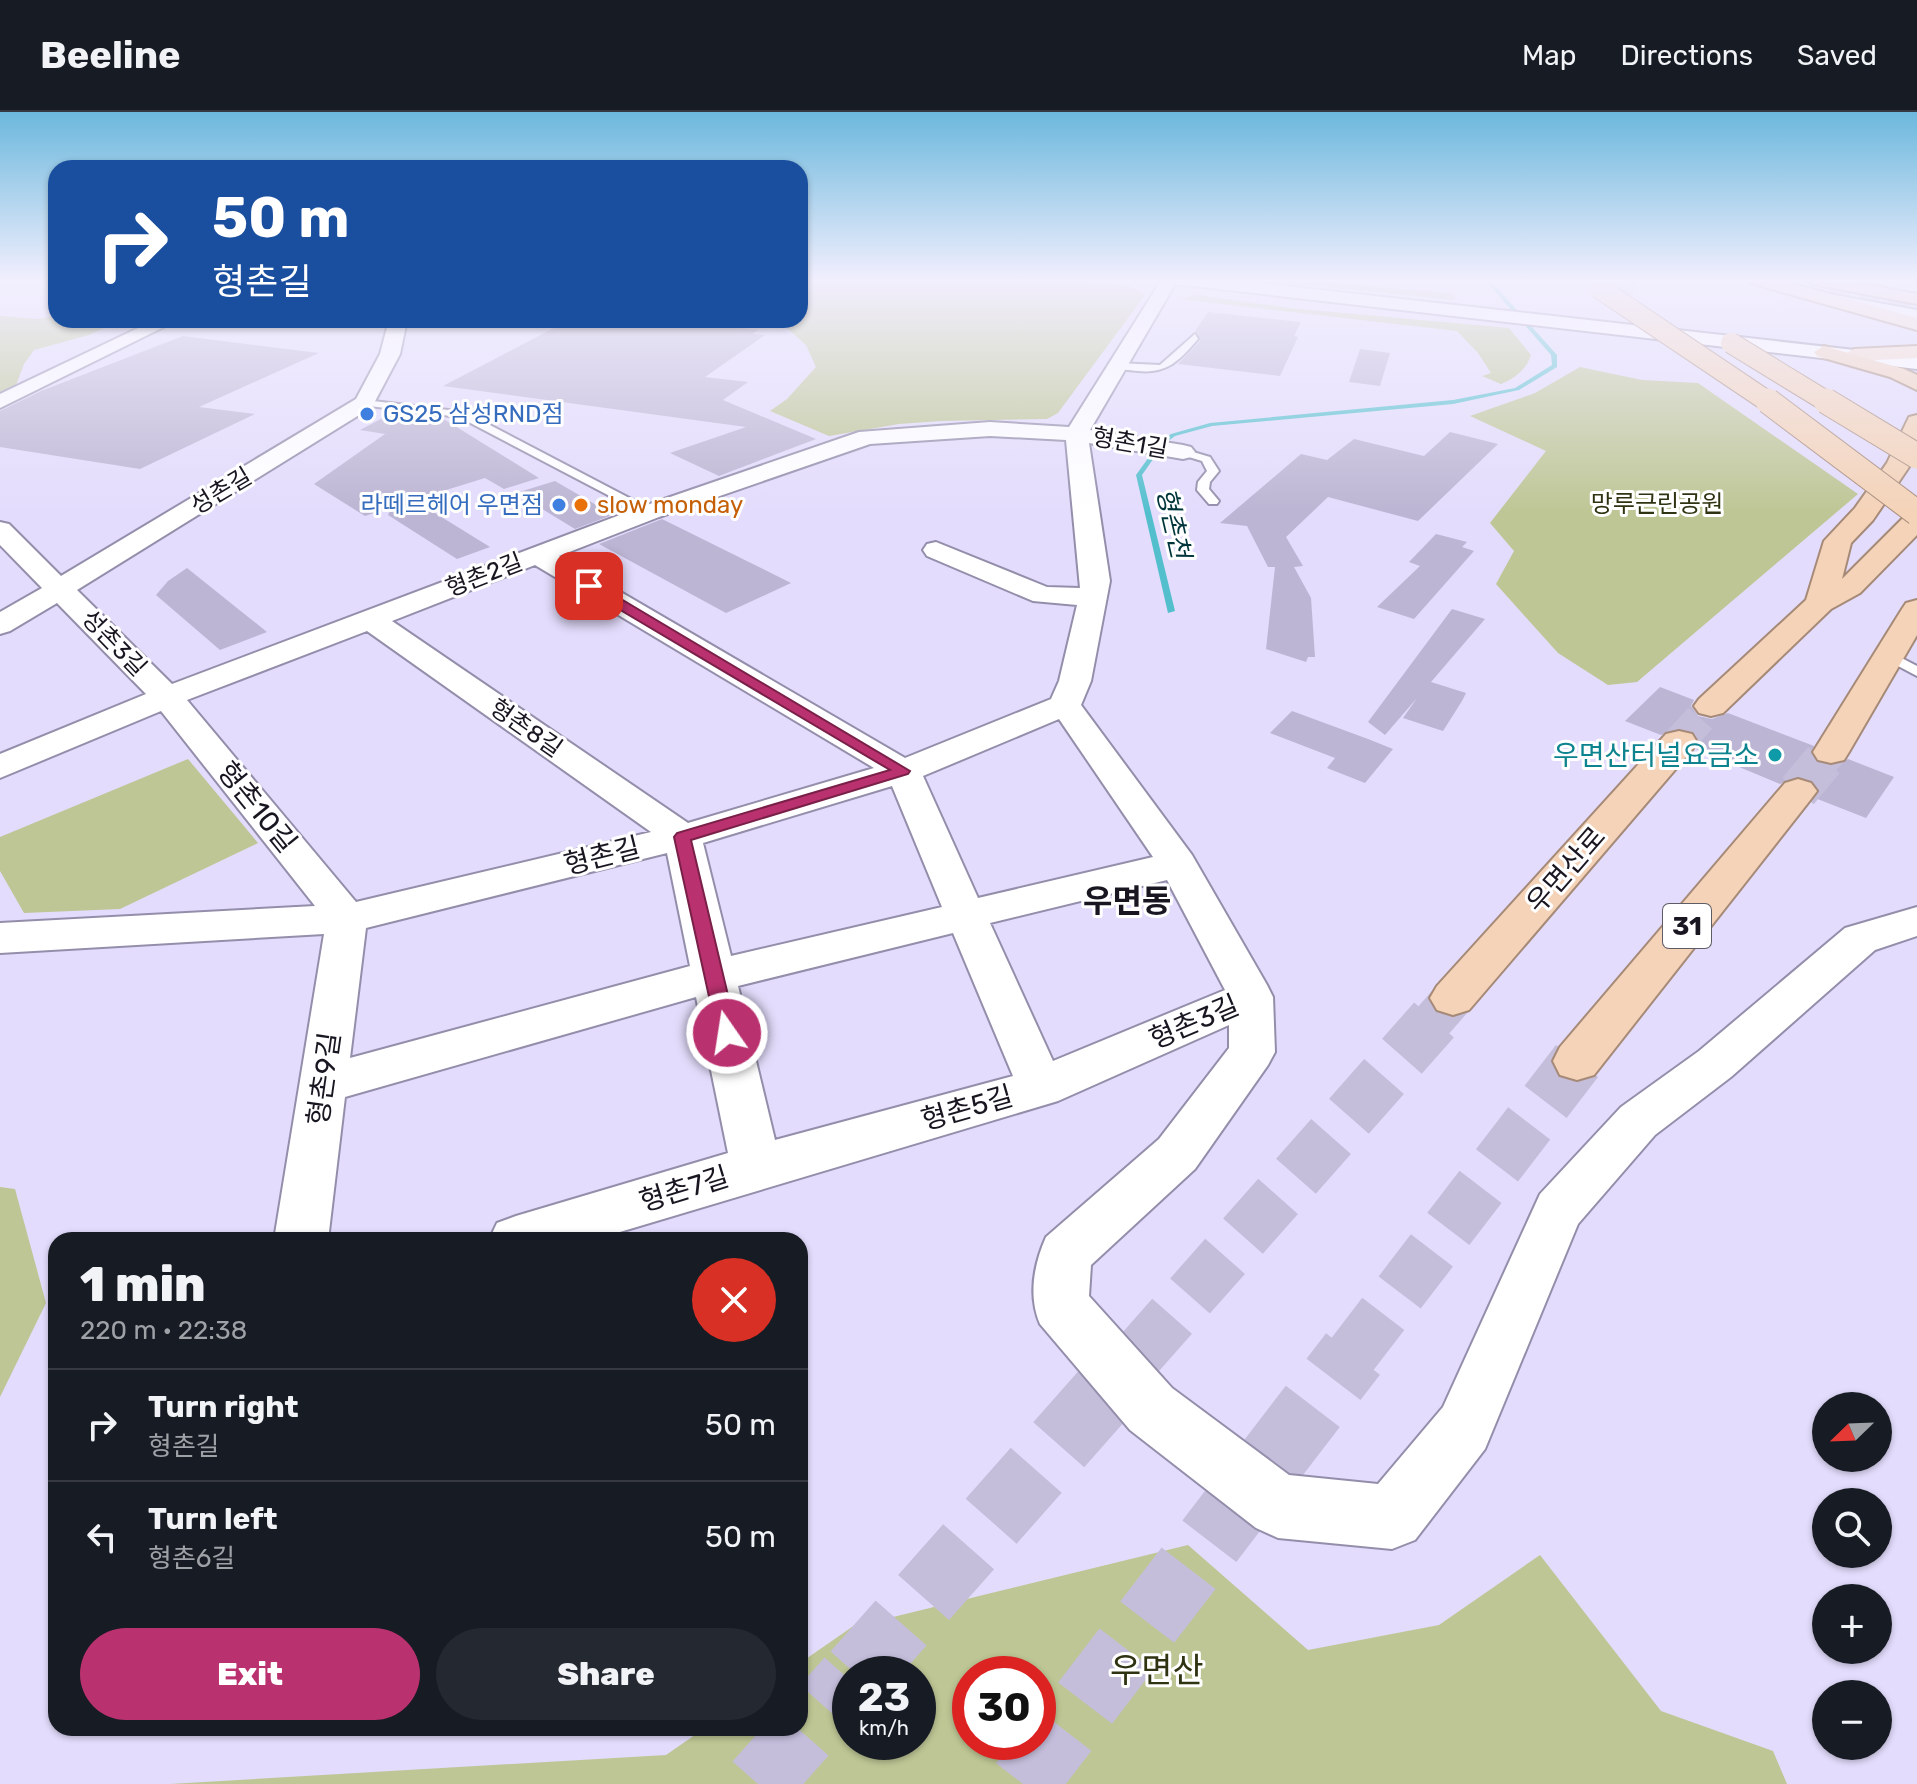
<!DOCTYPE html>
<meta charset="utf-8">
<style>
body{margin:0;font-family:Rubik,"Noto Sans KR",sans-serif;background:#242831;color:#f1f3f6;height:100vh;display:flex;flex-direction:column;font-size:30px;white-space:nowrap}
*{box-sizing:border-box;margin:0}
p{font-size:26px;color:#9ea1a6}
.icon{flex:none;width:44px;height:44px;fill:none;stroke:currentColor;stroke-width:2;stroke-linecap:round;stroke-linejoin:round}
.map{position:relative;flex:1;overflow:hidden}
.panel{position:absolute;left:48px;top:1120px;width:760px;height:504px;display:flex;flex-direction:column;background:#171b24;border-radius:24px;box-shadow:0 2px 6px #0004}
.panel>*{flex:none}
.banner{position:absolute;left:48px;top:48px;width:760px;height:168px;border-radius:24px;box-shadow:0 2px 6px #0004;background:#1a4fa0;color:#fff;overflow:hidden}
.needle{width:52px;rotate:247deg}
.tools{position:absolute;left:1812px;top:1280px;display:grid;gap:16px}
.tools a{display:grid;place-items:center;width:80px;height:80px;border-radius:50%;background:#171b24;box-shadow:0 2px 6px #0004;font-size:40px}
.speed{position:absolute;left:832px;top:1544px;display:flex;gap:16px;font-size:40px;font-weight:700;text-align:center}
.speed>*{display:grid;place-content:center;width:104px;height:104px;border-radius:50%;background:#171b24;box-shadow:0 2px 6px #0004;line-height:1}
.speed small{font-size:20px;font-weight:400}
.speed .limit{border:12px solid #d22;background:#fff;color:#111}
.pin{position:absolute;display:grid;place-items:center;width:68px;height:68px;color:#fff;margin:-34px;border-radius:16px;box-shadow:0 4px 12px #0006}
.me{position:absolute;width:88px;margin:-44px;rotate:347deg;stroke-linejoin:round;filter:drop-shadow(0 0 6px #0008)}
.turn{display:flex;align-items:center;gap:28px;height:168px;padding:0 32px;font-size:36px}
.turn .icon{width:104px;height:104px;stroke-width:2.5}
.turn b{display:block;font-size:56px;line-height:68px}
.round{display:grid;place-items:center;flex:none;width:84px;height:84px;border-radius:42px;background:#242831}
.overview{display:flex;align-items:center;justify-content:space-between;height:136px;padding:0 32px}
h1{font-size:48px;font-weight:800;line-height:60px}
.button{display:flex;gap:16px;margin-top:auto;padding:16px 32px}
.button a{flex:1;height:92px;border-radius:48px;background:#ba316f;color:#fff;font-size:32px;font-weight:800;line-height:92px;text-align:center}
.button a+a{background:#242831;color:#f1f3f6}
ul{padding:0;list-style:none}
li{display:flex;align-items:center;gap:24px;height:112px;padding:0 32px;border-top:2px solid #363941}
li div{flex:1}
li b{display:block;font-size:30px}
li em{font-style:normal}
header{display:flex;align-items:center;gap:48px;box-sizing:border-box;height:112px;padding:0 40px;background:#171b24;border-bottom:2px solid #363941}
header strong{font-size:38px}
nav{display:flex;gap:44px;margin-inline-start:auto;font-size:28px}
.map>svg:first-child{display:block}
.green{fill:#bec695;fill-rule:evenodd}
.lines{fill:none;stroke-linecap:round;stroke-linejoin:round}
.stream{fill:#53bfcd;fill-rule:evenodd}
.building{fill:#bcb5d3}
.primary-tunnel{stroke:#c5bedb;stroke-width:20;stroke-dasharray:20 10;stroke-linecap:butt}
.trunk-tunnel-far4{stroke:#c5bedb;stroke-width:20;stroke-dasharray:20 10;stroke-linecap:butt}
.trunk-tunnel-far3{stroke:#c5bedb;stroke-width:32;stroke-dasharray:32 16;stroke-linecap:butt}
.trunk-tunnel-far2{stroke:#c5bedb;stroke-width:41;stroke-dasharray:41 21;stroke-linecap:butt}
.trunk-tunnel-far1{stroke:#c5bedb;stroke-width:53;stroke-dasharray:53 27;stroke-linecap:butt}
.trunk-tunnel{stroke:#c5bedb;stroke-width:68;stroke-dasharray:68 34;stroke-linecap:butt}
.service-casing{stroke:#948eab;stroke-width:4}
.minor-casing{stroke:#948eab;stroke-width:4}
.tertiary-casing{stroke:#948eab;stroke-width:4}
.primary-casing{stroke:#a68a78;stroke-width:4}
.trunk-casing{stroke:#a68a78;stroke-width:4}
.service{fill:#fff;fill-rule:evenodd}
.minor{fill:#fff;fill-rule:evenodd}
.tertiary{fill:#fff;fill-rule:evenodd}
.primary{fill:#f7deca;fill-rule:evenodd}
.trunk{fill:#f4d3b8;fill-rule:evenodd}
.trunk-bridge-far1-casing{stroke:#a68a78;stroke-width:22;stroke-linecap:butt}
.trunk-bridge-casing{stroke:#a68a78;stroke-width:27;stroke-linecap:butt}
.trunk-bridge-far1{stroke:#f4d3b8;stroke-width:20}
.trunk-bridge{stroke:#f4d3b8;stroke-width:25}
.route{fill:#ba316f;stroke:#792048;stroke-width:2}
.shop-dot{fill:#3f7fe0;stroke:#fff;stroke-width:3}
.food-dot{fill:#e8710a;stroke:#fff;stroke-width:3}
.culture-dot{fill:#0f9aa8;stroke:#fff;stroke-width:3}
.labels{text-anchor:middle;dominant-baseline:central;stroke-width:6;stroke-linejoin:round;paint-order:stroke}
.far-shop-label{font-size:24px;fill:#366cbe;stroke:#fff;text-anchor:start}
.far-street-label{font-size:24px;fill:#191621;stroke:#fff}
.far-park-label{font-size:24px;fill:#2f3311;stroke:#fff}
.far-food-label{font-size:24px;fill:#c56008;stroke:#fff;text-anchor:start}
.far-water-label{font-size:26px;font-style:italic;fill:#00353b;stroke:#fff}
.shield{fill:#fff;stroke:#5e5c64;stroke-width:2}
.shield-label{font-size:26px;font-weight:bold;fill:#191621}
.culture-label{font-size:28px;fill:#0d838f;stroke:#fff;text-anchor:end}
.street-label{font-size:28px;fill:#191621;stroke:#fff}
.quarter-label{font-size:32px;font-weight:bold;fill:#191621;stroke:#fff}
.near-park-label{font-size:34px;fill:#2f3311;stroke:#fff}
</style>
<header>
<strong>Beeline</strong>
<nav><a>Map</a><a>Directions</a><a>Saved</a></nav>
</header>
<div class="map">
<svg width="1917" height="1672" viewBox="0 0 1917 1672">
<rect width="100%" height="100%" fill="#e3dcfc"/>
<g class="green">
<path d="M 800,167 L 1071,167 L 1129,174 L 1145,183 L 1058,301 L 1047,307 L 941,309 L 899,312 L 829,324 L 770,299 L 787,287 L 816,255 L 806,233 L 779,209 L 800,208 Z"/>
<path d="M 1249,167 L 1301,167 L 1455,182 L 1454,188 Z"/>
<path d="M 1197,183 L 1289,196 L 1509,216 L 1531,243 C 1526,258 1515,266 1501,272 L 1482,264 L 1491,261 L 1478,241 L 1457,219 L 1180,187 Z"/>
<path d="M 0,204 L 38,207 L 56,204 L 56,208 L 120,208 L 89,223 L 34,238 L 24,252 L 16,273 L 0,280 Z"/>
<path d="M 1580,255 L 1642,268 L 1698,271 L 1858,382 L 1637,570 L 1608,573 L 1558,541 L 1496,472 L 1514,439 L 1490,411 L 1546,339 L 1470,304 L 1535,281 Z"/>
<path d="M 188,647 L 258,731 L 120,797 L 24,801 L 0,759 L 0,725 Z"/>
<path d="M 0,1075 L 15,1077 L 46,1191 L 0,1285 Z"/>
<path d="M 1188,1433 L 1308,1538 L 1439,1513 L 1540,1443 L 1661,1599 L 1773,1639 L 1787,1672 L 170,1672 L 666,1643 L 705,1616 L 800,1616 L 800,1551 L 852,1515 ZM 850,1562 L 918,1562 L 918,1630 L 850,1630 ZM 1038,1562 L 1038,1630 L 970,1630 L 970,1562 Z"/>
</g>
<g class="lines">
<path class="stream" d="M 1484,167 L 1489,167 L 1557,243 L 1557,255 L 1519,278 L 1453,292 L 1212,314 L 1175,324 L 1163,333 L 1142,363 L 1175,499 L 1168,501 L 1136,363 L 1159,331 L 1171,322 L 1210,311 L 1453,288 L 1515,276 L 1552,253 L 1551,243 Z"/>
</g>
<g class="building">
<path d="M 1208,200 L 1301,210 L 1294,224 L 1298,225 L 1280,264 L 1178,252 L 1200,229 L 1195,219 Z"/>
<path d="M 569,208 L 670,208 L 758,218 L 752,222 L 765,223 L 705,265 L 748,270 L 723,288 L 816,327 L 719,364 L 670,341 L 746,315 L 443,274 Z"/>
<path d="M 183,224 L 319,241 L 199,295 L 255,302 L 140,357 L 0,335 L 0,299 L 41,279 Z"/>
<path d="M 1360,237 L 1390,241 L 1380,274 L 1349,270 Z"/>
<path d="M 394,300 L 442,306 L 539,366 L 504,377 L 485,366 L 414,388 L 490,435 L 457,447 L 388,403 L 392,395 L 365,404 L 314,372 L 385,322 L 360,318 Z"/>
<path d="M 1450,320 L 1498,332 L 1418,409 L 1328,385 L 1286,425 L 1303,454 L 1294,455 L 1311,486 L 1315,545 L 1308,545 L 1306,550 L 1266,537 L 1275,455 L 1268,455 L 1247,414 L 1220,411 L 1301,342 L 1327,348 L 1354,327 L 1424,344 Z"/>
<path d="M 555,369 L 598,394 L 613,389 L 628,397 L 575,417 L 516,381 Z"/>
<path d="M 662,407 L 791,471 L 726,501 L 599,432 Z"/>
<path d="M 1436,422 L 1467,430 L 1462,435 L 1474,439 L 1414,507 L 1377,495 L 1420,454 L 1409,450 Z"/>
<path d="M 187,456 L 267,520 L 220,538 L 156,483 L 168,469 Z"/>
<path d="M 1452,497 L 1485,507 L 1431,570 L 1466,581 L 1462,589 L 1443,619 L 1403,606 L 1417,586 L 1385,623 L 1368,610 Z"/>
<path d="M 1660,575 L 1694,588 L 1691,594 L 1698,604 L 1712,607 L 1728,601 L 1814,634 L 1810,642 L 1817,651 L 1832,654 L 1848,647 L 1894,665 L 1866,706 L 1815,686 L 1820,679 L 1812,668 L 1797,664 L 1780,672 L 1696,637 L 1700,628 L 1693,619 L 1678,616 L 1661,623 L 1625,609 Z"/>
<path d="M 1292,599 L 1368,627 L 1393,637 L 1365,671 L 1327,656 L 1335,646 L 1270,621 Z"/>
</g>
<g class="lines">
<path class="primary-tunnel" d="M 1830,179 L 1917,201"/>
<path class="trunk-tunnel-far4" d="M 1621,167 L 1635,175"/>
<g class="trunk-tunnel-far3">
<path d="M 1679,630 L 1711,594"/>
<path d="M 1822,650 L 1831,640"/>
</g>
<g class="trunk-tunnel-far2">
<path d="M 1798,679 L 1824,648"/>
<path d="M 1432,910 L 1453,886"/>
</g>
<g class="trunk-tunnel-far1">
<path d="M 1137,1244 L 1434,908"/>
<path d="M 1351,1244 L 1577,949"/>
</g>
<g class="trunk-tunnel">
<path d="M 856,1562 L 1139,1242"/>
<path d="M 758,1672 L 850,1568"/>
<path d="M 1023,1672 L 1353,1242"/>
</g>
<g class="service-casing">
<g id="service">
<path d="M 1195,222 L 1198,227 C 1180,248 1167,262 1138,259 C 1129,258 1120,258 1112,254 L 1117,251 L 1160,253 Z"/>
<path d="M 365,288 L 465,300 L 656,400 L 646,403 L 459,305 L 361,293 L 360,291 Z"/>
<path d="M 1183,337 L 1210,345 L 1219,359 L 1210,370 L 1209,377 L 1219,389 L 1217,392 L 1209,392 L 1197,378 L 1198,370 L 1207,359 L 1202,349 L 1179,342 L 1179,338 Z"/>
<path d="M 1888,539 L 1917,554 L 1917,564 L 1883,546 L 1881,543 Z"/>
</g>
</g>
<g class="minor-casing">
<g id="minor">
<path d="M 1162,167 L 1178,167 L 1090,318 L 1183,333 L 1191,335 L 1195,340 L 1191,345 L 1183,347 L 1089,331 L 1110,469 L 1091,569 L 1081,593 L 1192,743 L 1267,873 L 1273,885 L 1275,940 L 1268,953 L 1195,1057 L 1091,1153 L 1089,1184 L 1172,1276 L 1289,1363 L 1378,1372 L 1443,1295 L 1540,1082 L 1621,995 L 1699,939 L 1845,816 L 1917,795 L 1917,824 L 1875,838 L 1731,965 L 1655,1023 L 1578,1112 L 1485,1337 L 1415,1428 L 1392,1437 L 1278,1426 L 1256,1416 L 1130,1318 L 1040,1212 C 1028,1184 1034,1152 1046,1125 L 1159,1027 L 1229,936 L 1229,913 L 1058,989 L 593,1128 L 489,1128 L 497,1111 L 516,1104 L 728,1041 L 696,885 L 345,985 L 328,1128 L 274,1128 L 324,822 L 0,841 L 0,811 L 315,794 L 161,599 L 0,666 L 0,642 L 146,582 L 57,491 L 10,519 L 0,522 L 0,500 L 42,476 L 0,433 L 0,410 L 9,412 L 61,464 L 356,287 L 380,242 L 389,208 L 407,208 L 400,242 L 372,295 L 77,478 L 172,572 L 641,395 L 859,320 L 990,310 L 1069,315 ZM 990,324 L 1066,328 L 1080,476 L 1047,475 L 936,430 L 927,432 L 923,438 L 927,444 L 1033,489 L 1077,493 L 1059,569 L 1051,587 L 905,646 L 559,444 L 659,405 L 870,332 ZM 535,453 L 874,656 L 688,711 L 392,509 ZM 367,519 L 651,720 L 356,790 L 187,588 ZM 1059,607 L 1153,745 L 978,786 L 923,664 ZM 892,674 L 942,795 L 731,844 L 703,731 ZM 667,741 L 690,854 L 350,946 L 366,816 ZM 1167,768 L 1225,878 L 1053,949 L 990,811 ZM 953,821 L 1013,964 L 775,1028 L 738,874 Z"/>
<path d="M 155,208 L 178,208 L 0,296 L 0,282 Z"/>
</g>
</g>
<g class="tertiary-casing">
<g id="tertiary">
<path d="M 1167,167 L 1223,167 L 1917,245 L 1917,257 L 1175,172 Z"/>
<path d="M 1829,182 L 1917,198 L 1917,210 L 1823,191 L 1820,187 Z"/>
</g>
</g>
<g class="primary-casing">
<g id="primary">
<path d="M 1748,167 L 1776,167 L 1917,206 L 1917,218 L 1750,171 Z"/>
<path d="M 1917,234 L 1917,246 L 1854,249 L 1844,243 L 1854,237 Z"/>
</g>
</g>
<g class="trunk-casing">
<g id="trunk">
<path d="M 1804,167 L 1840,167 L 1917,182 L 1917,192 L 1812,172 Z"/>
<path d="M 1824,234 L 1904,257 L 1917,263 L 1917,278 L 1890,265 L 1817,244 L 1814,240 Z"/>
<path d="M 1917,303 L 1917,338 L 1911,352 L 1873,408 L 1851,431 L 1842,467 L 1908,401 L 1917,399 L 1917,423 L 1860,481 L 1831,497 L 1723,601 L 1711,604 L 1699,601 L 1694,594 L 1699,587 L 1806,488 L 1824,429 L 1855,396 L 1887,351 L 1909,305 Z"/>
<path d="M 1917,488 L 1917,523 L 1849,640 L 1844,648 L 1831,651 L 1818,648 L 1813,640 L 1902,497 L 1906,491 Z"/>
<path d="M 1679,619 L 1692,622 L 1697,630 L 1692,638 L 1469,898 L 1453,903 L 1437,898 L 1430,886 L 1437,874 L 1666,622 Z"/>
<path d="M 1798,667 L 1811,671 L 1817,679 L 1811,687 L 1594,963 L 1577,968 L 1560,963 L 1553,949 L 1560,935 L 1785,671 Z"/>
</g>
</g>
<use href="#service" class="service"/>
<use href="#minor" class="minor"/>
<use href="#tertiary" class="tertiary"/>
<use href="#primary" class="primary"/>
<use href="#trunk" class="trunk"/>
<g class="trunk-bridge-far1-casing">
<g id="trunk-bridge-far1">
<path d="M 1599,176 L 1770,291"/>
<path d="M 1731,231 L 1829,291"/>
</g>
</g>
<g class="trunk-bridge-casing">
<g id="trunk-bridge">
<path d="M 1768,289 L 1917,401"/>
<path d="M 1826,289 L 1917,344"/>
</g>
</g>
<use href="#trunk-bridge-far1" class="trunk-bridge-far1"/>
<use href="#trunk-bridge" class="trunk-bridge"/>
</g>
<linearGradient id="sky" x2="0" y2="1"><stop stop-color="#6cb8dd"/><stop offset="0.42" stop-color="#f2effe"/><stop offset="1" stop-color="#f2effe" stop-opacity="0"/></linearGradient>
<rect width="1917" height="401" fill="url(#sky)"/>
<path class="route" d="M 585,471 L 594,471 L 910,659 L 908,662 L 691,728 L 737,921 L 734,927 L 720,927 L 717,921 L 674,725 L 677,721 L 890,658 L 585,477 Z"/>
<g class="shop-dot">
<circle cx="367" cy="302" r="8"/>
<circle cx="559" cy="393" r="8"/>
</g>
<circle class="food-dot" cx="581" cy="393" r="8"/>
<circle class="culture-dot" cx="1775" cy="643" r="8"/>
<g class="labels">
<g class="far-shop-label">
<text x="383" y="302">GS25 삼성RND점</text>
<text x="543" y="393" text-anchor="end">라떼르헤어 우면점</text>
</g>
<g class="far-street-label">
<text transform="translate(1130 331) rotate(10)">형촌1길</text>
<text transform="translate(221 379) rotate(-31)">성촌길</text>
<text transform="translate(484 463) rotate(-21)">형촌2길</text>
<text transform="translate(114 531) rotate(46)">성촌3길</text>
<text transform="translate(526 616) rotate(35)">형촌8길</text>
</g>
<g class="far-park-label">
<text x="1657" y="392">망루근린공원</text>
</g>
<g class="far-food-label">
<text x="597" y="393">slow monday</text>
</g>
<g class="far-water-label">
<text transform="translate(1173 411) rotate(77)">형촌천</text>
</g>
<rect class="shield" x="1663" y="792" width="48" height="44" rx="6"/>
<g class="shield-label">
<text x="1687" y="814">31</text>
</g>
<g class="culture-label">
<text x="1759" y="643">우면산터널요금소</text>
</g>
<g class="street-label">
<text transform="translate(257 695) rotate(51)">형촌10길</text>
<text transform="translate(602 744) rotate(-14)">형촌길</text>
<text transform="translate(1566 758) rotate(-49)">우면산로</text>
<text transform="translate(1194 910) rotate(-23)">형촌3길</text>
<text transform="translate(324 967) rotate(-82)">형촌9길</text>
<text transform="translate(967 996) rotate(-16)">형촌5길</text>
<text transform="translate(684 1077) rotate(-17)">형촌7길</text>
</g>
<g class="quarter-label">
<text x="1127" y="789">우면동</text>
</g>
<g class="near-park-label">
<text x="1157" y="1558">우면산</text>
</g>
</g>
</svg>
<div class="tools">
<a><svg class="needle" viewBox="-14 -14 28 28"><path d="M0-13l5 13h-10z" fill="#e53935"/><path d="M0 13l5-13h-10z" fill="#9ea1a6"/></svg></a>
<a><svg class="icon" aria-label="search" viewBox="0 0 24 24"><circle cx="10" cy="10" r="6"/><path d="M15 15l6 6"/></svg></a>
<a>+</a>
<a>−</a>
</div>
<div class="speed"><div>23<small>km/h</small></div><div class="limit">30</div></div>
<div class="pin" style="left:589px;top:474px;background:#d93025"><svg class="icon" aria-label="arrive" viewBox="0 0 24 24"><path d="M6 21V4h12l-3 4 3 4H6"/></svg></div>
<svg class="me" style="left:727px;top:921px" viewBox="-20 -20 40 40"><circle r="17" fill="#ba316f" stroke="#fff" stroke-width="3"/><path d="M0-11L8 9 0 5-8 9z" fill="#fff"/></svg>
<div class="banner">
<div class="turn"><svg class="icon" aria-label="right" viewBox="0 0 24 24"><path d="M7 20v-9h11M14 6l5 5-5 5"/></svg><div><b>50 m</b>형촌길</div></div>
</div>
<section class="panel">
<div class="overview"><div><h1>1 min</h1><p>220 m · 22:38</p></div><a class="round" style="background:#d93025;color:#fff"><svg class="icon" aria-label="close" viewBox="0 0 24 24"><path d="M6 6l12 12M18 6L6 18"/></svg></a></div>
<ul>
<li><svg class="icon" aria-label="right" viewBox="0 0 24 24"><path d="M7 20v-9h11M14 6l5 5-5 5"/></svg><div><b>Turn right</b><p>형촌길</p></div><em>50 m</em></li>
<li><svg class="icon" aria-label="left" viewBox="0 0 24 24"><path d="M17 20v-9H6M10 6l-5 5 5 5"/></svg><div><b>Turn left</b><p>형촌6길</p></div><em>50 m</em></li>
</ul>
<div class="button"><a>Exit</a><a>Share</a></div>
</section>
</div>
